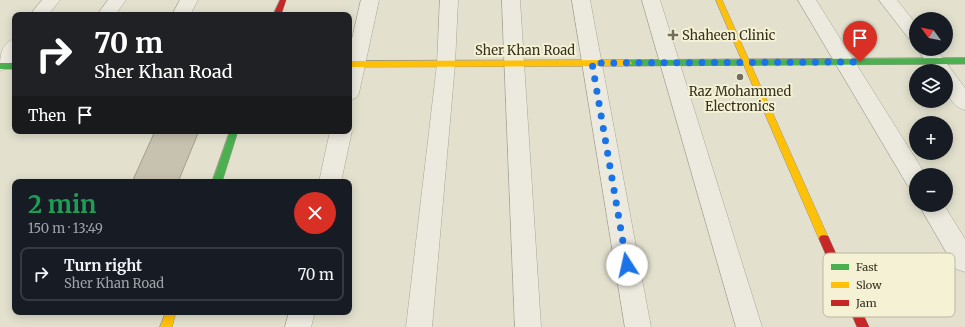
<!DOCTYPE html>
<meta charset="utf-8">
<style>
body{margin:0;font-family:Merriweather,serif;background:#20242c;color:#f1f3f6;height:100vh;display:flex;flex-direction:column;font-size:15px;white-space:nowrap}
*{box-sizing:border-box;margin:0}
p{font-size:13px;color:#9ea1a6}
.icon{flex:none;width:22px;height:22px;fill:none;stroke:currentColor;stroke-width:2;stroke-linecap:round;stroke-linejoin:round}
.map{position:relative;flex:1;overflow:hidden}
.details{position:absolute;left:12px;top:179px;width:340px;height:136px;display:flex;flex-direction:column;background:#171b24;border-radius:8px;box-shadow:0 2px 10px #0003}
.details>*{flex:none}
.guide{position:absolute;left:12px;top:12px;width:340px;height:122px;border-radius:8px;box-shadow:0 2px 10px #0003;background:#202124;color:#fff;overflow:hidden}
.needle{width:26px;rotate:302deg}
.controls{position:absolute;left:909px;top:12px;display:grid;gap:8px}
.controls a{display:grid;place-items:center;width:44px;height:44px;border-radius:50%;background:#171b24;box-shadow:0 2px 10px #0003;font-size:20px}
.pin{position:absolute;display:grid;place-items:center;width:34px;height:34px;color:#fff;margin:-41px -17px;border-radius:50% 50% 50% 0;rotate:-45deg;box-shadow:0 0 4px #0007}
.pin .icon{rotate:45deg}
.me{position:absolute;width:44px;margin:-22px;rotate:350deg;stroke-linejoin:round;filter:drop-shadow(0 0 3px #0008)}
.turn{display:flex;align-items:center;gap:14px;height:84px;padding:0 16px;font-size:18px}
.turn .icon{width:52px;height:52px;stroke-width:2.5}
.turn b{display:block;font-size:28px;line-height:34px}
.then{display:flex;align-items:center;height:38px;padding:0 16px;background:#0003;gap:8px;font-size:15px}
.round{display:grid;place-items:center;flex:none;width:42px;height:42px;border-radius:21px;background:#20242c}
.headline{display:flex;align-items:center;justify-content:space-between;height:68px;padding:0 16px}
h1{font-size:24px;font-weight:700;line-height:30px;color:#1e9e55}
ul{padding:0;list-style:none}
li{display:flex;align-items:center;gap:12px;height:54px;margin:0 8px 6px;padding:0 8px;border:2px solid #363941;border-radius:8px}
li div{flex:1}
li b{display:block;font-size:15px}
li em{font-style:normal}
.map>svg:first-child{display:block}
.building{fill:#c7c1af;stroke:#a49d8d}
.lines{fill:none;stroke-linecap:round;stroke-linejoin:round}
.street-casing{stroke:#a9a697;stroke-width:1}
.fast-casing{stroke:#989586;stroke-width:1}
.slow-casing{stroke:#989586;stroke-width:1}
.jam-casing{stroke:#989586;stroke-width:1}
.street{fill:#eceadf;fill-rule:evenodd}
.fast{fill:#4caf50;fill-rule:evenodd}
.slow{fill:#ffc107;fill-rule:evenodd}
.jam{fill:#c62828;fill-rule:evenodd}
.route{stroke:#1a73e8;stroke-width:7;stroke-dasharray:0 12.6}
.poi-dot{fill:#736e5c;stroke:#f4f1d5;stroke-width:1.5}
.labels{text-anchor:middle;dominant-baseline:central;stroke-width:4;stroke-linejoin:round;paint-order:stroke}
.poi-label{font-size:13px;fill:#37301f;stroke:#f4f1d5;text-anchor:start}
.street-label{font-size:13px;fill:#37301f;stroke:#f4f1d5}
.key{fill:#f4f1d5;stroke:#bbb79e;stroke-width:1}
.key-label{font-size:11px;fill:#37301f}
</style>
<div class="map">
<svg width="965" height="327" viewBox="0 0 965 327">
<rect width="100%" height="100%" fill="#e3e1ce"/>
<path class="building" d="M 155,131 L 199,131 L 178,182 L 132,182 Z"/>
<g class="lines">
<g class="street-casing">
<g id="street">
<path d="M 42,0 L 60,0 L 48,15 L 30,15 Z"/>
<path d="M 108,0 L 126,0 L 115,15 L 97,15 Z"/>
<path d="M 180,0 L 198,0 L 190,15 L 172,15 Z"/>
<path d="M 361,0 L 379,0 L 359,93 L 356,98 L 349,100 L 349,52 Z"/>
<path d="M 440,0 L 458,0 L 455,64 L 432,327 L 406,327 L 437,64 Z"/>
<path d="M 502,0 L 520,0 L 541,327 L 515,327 Z"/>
<path d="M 572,0 L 590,0 L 651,327 L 625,327 Z"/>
<path d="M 642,0 L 660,0 L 762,327 L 736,327 Z"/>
<path d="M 798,0 L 816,0 L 924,172 L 925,175 L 916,175 L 916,188 L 908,186 Z"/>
<path d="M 879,0 L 897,0 L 916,24 L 916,42 L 910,40 Z"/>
<path d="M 15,39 C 15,53 16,66 0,71 C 0,57 0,43 15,39 Z"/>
<path d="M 917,49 L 936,49 L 965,88 L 965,110 C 947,105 946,87 946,71 L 933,71 Z"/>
<path d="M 349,126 L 352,131 L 341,182 L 319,182 L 330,131 L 349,131 Z"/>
<path d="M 919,205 L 944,205 L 965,239 L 965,272 L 956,269 Z"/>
<path d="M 289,312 L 315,312 L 311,327 L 285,327 Z"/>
</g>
</g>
<g class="fast-casing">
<g id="fast">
<path d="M 965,58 L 965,64 L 628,66 L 624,63 L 628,60 Z"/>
<rect x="0" y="63" width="15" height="6"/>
<path d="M 230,131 L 238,131 L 222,182 L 212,182 Z"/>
</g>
</g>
<g class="slow-casing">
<g id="slow">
<path d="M 716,0 L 722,0 L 829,239 L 828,242 L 824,243 L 820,242 L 819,239 Z"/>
<path d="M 628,60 L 632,63 L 628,66 L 349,67 L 349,61 Z"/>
<path d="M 166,312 L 176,312 L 172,327 L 160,327 Z"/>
</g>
</g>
<g class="jam-casing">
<g id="jam">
<path d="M 280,0 L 286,0 L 281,15 L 273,15 Z"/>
<path d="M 824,235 L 828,236 L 869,327 L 857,327 L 819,239 L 820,236 Z"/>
</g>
</g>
<use href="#street" class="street"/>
<use href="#fast" class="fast"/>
<use href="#slow" class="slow"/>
<use href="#jam" class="jam"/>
</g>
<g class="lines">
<path class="route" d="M 627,265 L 592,63 L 860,62"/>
</g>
<g class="poi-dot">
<path d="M671 29h4v4h4v4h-4v4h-4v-4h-4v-4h4z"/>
<circle cx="740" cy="77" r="4"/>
</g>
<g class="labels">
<g class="poi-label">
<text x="682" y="35">Shaheen Clinic</text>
<text x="740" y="91" text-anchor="middle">Raz Mohammed<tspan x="740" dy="15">Electronics</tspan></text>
</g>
<g class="street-label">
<text x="525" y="50">Sher Khan Road</text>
</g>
</g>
<rect x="823" y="253" width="132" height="64" rx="6" class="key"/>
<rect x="831" y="264" width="18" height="6" fill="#4caf50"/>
<rect x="831" y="282" width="18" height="6" fill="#ffc107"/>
<rect x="831" y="300" width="18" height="6" fill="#c62828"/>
<g class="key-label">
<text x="856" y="271">Fast</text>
<text x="856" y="289">Slow</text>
<text x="856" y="307">Jam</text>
</g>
</svg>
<div class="controls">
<a><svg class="needle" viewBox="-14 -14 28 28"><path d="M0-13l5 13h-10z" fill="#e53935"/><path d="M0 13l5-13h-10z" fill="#9ea1a6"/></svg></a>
<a><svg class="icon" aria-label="layers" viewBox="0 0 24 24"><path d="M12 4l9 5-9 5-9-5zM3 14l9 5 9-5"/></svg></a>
<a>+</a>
<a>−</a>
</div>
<div class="pin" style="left:860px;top:62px;background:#d93025"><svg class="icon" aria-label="arrive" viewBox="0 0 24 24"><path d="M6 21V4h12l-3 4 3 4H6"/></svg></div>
<svg class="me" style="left:627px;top:265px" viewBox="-20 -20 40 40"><circle r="19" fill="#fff"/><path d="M0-13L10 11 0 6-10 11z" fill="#1a73e8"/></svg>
<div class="guide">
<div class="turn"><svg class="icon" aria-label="right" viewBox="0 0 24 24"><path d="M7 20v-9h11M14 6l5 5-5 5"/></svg><div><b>70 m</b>Sher Khan Road</div></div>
<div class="then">Then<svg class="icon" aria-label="arrive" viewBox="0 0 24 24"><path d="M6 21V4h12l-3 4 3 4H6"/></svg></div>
</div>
<section class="details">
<div class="headline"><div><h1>2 min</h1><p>150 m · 13:49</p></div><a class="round" style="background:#d93025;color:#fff"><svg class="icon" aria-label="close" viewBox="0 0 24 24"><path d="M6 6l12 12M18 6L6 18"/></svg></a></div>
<ul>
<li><svg class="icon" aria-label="right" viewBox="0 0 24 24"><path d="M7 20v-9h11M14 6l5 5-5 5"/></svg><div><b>Turn right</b><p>Sher Khan Road</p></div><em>70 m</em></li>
</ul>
</section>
</div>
